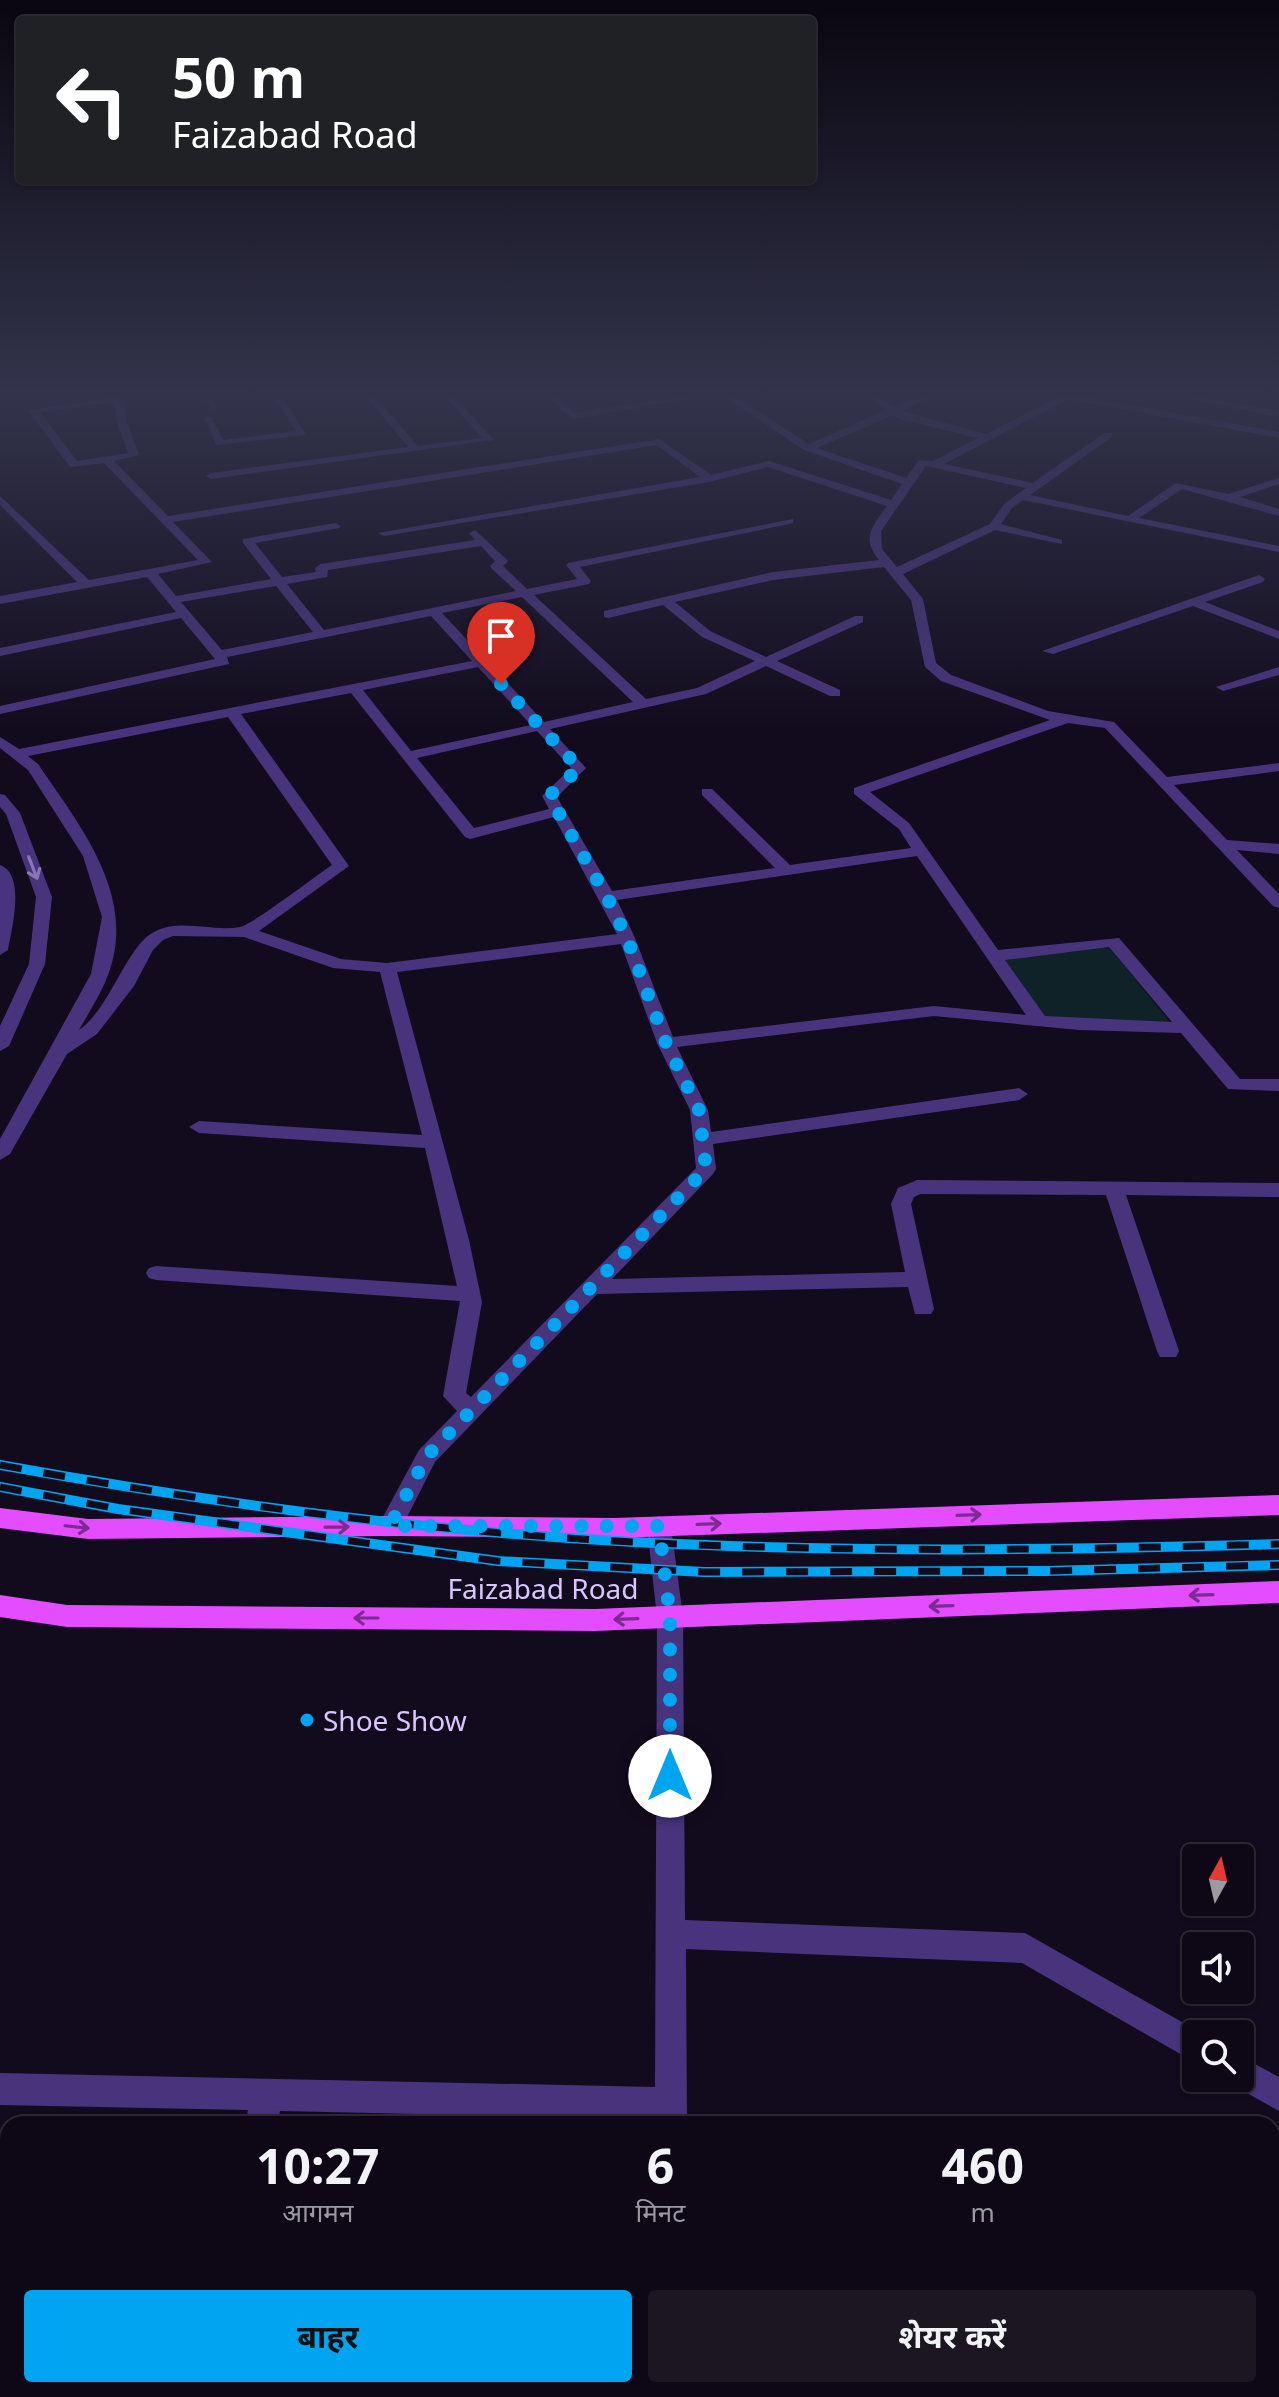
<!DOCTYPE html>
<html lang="hi">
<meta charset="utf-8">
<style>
body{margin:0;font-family:"Noto Sans","Noto Sans Devanagari",sans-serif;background:#1c1623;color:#f1f3f6;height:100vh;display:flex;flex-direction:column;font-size:30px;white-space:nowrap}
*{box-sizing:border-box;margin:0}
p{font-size:26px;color:#9b9aa1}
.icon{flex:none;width:44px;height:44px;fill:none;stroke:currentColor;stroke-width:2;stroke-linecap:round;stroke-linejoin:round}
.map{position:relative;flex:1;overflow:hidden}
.drawer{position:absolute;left:0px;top:2116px;width:1280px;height:282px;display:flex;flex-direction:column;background:#0e0816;border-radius:24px 24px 0 0;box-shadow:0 2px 6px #0004,0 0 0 2px #2e2935}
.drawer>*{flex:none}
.banner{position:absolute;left:16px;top:16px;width:800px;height:168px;border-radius:8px;box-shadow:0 2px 6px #0004,0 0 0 2px #2e2935;background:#202124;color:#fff;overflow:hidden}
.needle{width:52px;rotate:8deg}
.controls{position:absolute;left:1182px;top:1844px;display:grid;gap:16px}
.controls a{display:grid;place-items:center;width:72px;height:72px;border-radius:8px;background:#0e0816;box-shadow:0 2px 6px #0004,0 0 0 2px #2e2935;font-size:40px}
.pin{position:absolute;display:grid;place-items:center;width:68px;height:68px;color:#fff;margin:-82px -34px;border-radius:50% 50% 50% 0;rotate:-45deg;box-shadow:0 0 8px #0007}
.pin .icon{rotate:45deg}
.me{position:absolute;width:88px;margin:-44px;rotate:0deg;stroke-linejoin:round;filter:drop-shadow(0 0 6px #0008)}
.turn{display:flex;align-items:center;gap:28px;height:168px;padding:0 24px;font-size:36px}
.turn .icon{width:104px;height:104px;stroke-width:2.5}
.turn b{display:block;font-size:56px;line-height:68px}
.eta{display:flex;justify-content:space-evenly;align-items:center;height:136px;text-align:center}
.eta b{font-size:48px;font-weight:700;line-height:56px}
.action{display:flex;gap:16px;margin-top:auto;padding:16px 24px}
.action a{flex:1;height:92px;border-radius:8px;background:#00a4f1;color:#111;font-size:32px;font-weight:700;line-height:92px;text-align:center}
.action a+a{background:#1c1623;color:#f1f3f6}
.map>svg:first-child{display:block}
.green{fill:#0e2227}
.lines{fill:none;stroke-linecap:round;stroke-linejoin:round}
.minor{fill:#47347d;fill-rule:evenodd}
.major{fill:#e44dff;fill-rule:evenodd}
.rail-casing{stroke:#00a4f1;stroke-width:10}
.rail{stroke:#120b1d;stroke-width:7;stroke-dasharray:22;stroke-linecap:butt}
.oneway{stroke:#8976b8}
.oneway2{stroke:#7b2c8e}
.route{stroke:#00a4f1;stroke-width:14;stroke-dasharray:0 25.2}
.poi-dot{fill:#00a4f1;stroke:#120b1d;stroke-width:3}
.labels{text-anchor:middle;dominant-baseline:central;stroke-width:6;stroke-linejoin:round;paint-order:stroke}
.near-street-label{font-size:28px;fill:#d9c6ff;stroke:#120b1d}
.near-poi-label{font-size:28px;fill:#d9c6ff;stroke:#120b1d;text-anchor:start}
</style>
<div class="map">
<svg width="1279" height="2397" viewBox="0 0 1279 2397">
<rect width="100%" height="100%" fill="#120b1d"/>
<path class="green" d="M 1108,946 L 1171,1023 L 1045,1017 L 1003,959 Z"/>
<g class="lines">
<g class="minor">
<path d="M 122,396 L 127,423 L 139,455 L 114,461 L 168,516 L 659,439 L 711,475 L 769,461 L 891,500 L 902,484 L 804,450 L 724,396 L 734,396 L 809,444 L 886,410 L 868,396 L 878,396 L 894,407 L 921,396 L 932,396 L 901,411 L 986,434 L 1061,396 L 1080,396 L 1279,432 L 1279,438 L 1068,399 L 944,464 L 1033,483 L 1104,433 L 1112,433 L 1112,437 L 1030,495 L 1128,516 L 1176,483 L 1228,494 L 1279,478 L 1279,484 L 1240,497 L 1279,509 L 1279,516 L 1182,489 L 1139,518 L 1279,546 L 1279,552 L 1023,500 L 1012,508 L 1001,524 L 1062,540 L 1062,544 L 995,530 L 903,574 L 923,599 L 936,663 L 951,675 L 1048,711 L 1114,722 L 1167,777 L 1279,763 L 1279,771 L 1174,785 L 1227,840 L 1279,844 L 1279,854 L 1237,850 L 1279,894 L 1279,908 L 1273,906 L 1105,728 L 1068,723 L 870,792 L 909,823 L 998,950 L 1119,938 L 1240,1079 L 1279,1079 L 1279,1091 L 1228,1089 L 1181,1033 L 1079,1030 L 934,1016 L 677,1047 L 708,1110 L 711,1132 L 1019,1088 L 1028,1094 L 1019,1100 L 713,1144 L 716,1169 L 713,1174 L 612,1279 L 905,1272 L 891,1204 L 898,1188 L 917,1180 L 1279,1183 L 1279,1197 L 1126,1195 L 1179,1351 L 1176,1357 L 1160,1357 L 1157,1351 L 1106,1195 L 920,1194 L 914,1197 L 911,1204 L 934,1309 L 931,1314 L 915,1314 L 908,1287 L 597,1294 L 435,1462 L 399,1533 L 390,1536 L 381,1533 L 378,1526 L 419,1450 L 457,1411 L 443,1396 L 460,1301 L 156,1280 L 149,1278 L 146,1273 L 149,1268 L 156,1266 L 457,1286 L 425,1148 L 199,1133 L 189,1127 L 199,1121 L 422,1135 L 380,972 L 333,968 L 244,937 L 173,936 L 163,940 L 153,950 L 134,986 L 97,1034 L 67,1054 L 10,1154 L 0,1160 L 0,1139 L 91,974 L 102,917 L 83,856 L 28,770 L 0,748 L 0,737 L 19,749 L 472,661 L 431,616 L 227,657 L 229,664 L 0,714 L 0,706 L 215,659 L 181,618 L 0,656 L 0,648 L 176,612 L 147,577 L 0,604 L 0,596 L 77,582 L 0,505 L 0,496 L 89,580 L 198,560 L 104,463 L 70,467 L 28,410 ZM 115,402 L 117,423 L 128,453 L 77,461 L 40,412 ZM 893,415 L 899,419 L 978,438 L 933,461 L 919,460 L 906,478 L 817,448 ZM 657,445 L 700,477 L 378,533 L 384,536 L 709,482 L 768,467 L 887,506 C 872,527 861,538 879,560 L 773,572 L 604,611 L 604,617 L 608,618 L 663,605 L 702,637 L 755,661 L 697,688 L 646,699 L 534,595 L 589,584 L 591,581 L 580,567 L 789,524 L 793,523 L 793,519 L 568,563 L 566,565 L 577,579 L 527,589 L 503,566 L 508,561 L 506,559 L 475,530 L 469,533 L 475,540 L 321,564 L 315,568 L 316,572 L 282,577 L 255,543 L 339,528 L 341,526 L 335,523 L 243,539 L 243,543 L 271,579 L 176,596 L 158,574 L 212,562 L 173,522 ZM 926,466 L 1026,488 L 1004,504 L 990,524 L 897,567 L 882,549 L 881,531 ZM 481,546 L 495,561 L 490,566 L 492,569 L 516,591 L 324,630 L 287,584 L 327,577 L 328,570 ZM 884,567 L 911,600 L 925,667 L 941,681 L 1050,720 L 854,788 L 854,794 L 899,829 L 911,848 L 790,865 L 712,789 L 702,789 L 702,795 L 775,868 L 612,891 L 557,797 L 586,768 L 550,729 L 706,694 L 766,666 L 830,696 L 840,696 L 840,690 L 777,661 L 863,622 L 863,616 L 855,616 L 766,657 L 710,631 L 675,602 L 773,580 ZM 276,586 L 313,632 L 222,650 L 181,602 ZM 522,597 L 633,702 L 544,722 L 442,613 ZM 478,667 L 531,725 L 411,751 L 363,690 ZM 351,693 L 465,837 L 470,839 L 554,817 L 617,934 L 387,963 L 341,959 L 259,931 L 349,866 L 241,714 ZM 228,717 L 332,865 C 317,875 252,925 240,927 C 212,932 180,918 154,932 C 127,945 110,1009 79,1030 C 89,1012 101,994 108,975 C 138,896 80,826 38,764 L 28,756 ZM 537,731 L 571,768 L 542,796 L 549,809 L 474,828 L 417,758 ZM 917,856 L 1026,1015 L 934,1006 L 673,1037 L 635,938 L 617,900 ZM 621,944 L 657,1043 L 690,1110 L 696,1168 L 471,1397 L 466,1393 L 482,1302 L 469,1240 L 397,972 ZM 1109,947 L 1172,1022 L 1045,1016 L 1005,960 Z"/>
<path d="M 204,396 L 212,396 L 217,409 L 211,409 Z"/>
<path d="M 273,396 L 282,396 L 306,435 L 216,445 L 205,417 L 211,417 L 223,440 L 296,431 Z"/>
<path d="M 366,396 L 375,396 L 418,446 L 482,438 L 445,396 L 454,396 L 494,440 L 211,479 L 206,476 L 211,473 L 408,447 Z"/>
<path d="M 547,396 L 557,396 L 575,413 L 685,396 L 705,396 L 573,419 Z"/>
<path d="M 1178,396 L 1196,396 L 1279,411 L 1279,417 Z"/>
<path d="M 1259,575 L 1265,579 L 1263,582 L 1205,602 L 1279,631 L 1279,639 L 1193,606 L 1053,654 L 1042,651 Z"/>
<path d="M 1279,667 L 1279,675 L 1223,691 L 1216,687 Z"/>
<path d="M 0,794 L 5,795 L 20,813 L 52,897 L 45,964 L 9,1046 L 0,1051 L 0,1026 L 29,964 L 36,897 L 6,814 L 0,807 Z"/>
<path d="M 0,865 C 26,874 12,929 8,950 L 0,955 Z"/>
<path d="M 659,1516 L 668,1519 L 671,1526 L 683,1617 L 685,1920 L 1025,1933 L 1203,2034 L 1196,2034 L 1196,2063 L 1022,1963 L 686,1949 L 687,2124 L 655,2124 L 655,2119 L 280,2111 L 277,2124 L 245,2124 L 248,2110 L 0,2105 L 0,2073 L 655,2087 L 657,1617 L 647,1526 L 650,1519 Z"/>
<path d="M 1240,2056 L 1279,2077 L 1279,2111 L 1229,2083 L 1227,2078 L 1240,2078 Z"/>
<path d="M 182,2390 L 218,2390 L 216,2397 L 180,2397 Z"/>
<rect x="653" y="2390" width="36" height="7"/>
</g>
<g class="major">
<path d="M 1279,1495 L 1279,1515 L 615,1538 L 390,1536 L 88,1539 L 0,1528 L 0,1508 L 88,1519 L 390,1516 L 615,1518 Z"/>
<path d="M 1279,1581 L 1279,1603 L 595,1631 L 67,1627 L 0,1617 L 0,1595 L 67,1605 L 595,1609 Z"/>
</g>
<g class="rail-casing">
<g id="rail">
<path d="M 0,1465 C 210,1503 421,1531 634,1542 C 849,1553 1064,1550 1279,1544"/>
<path d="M 0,1487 L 118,1509 L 498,1561 L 704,1572 L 1046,1571 L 1279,1565"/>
</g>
</g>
<use href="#rail" class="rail"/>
</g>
<defs><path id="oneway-shaft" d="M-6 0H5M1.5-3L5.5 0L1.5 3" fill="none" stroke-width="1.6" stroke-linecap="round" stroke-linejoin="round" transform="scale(2)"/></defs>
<use class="oneway" href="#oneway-shaft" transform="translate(33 868) rotate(69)"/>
<g class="oneway2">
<use href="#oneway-shaft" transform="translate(969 1515) rotate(-2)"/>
<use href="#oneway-shaft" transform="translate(709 1524) rotate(-2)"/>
<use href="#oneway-shaft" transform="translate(77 1527) rotate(6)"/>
<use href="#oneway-shaft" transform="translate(337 1527) rotate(-1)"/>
<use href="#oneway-shaft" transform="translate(1201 1595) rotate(178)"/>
<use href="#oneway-shaft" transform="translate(941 1606) rotate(178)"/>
<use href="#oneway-shaft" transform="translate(366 1618) rotate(-180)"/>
<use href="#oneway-shaft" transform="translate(626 1619) rotate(178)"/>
</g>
<linearGradient id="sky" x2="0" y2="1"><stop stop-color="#0a0610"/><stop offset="0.54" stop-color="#33344c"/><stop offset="1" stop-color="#33344c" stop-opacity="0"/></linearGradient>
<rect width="1279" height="731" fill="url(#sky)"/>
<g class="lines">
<path class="route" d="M 501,684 L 579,768 L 549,796 L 607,897 L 627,938 L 666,1043 L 699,1110 L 706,1169 L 427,1456 L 390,1526 L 659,1526 L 670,1617 L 670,1776"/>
</g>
<circle class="poi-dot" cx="307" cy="1720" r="8"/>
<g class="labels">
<g class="near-street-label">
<text x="543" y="1588">Faizabad Road</text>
</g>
<g class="near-poi-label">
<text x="323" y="1720">Shoe Show</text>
</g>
</g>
</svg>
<div class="controls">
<a><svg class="needle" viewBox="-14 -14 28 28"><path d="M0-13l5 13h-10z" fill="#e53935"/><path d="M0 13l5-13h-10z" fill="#9b9aa1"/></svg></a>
<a><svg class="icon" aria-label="sound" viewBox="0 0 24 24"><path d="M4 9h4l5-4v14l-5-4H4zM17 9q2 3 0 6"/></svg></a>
<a><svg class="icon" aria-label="search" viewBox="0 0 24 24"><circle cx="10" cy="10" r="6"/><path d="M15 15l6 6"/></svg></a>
</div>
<div class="pin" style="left:501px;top:684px;background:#d93025"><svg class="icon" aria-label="arrive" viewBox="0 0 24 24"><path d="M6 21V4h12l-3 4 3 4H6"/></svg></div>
<svg class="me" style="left:670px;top:1776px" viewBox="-20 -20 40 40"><circle r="19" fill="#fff"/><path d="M0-13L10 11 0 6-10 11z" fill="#00a4f1"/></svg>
<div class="banner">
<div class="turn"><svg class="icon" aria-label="left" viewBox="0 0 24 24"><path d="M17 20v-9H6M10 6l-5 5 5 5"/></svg><div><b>50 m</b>Faizabad Road</div></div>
</div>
<section class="drawer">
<div class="eta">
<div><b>10:27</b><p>आगमन</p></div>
<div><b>6</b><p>मिनट</p></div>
<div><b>460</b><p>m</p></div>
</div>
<div class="action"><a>बाहर</a><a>शेयर करें</a></div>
</section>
</div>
